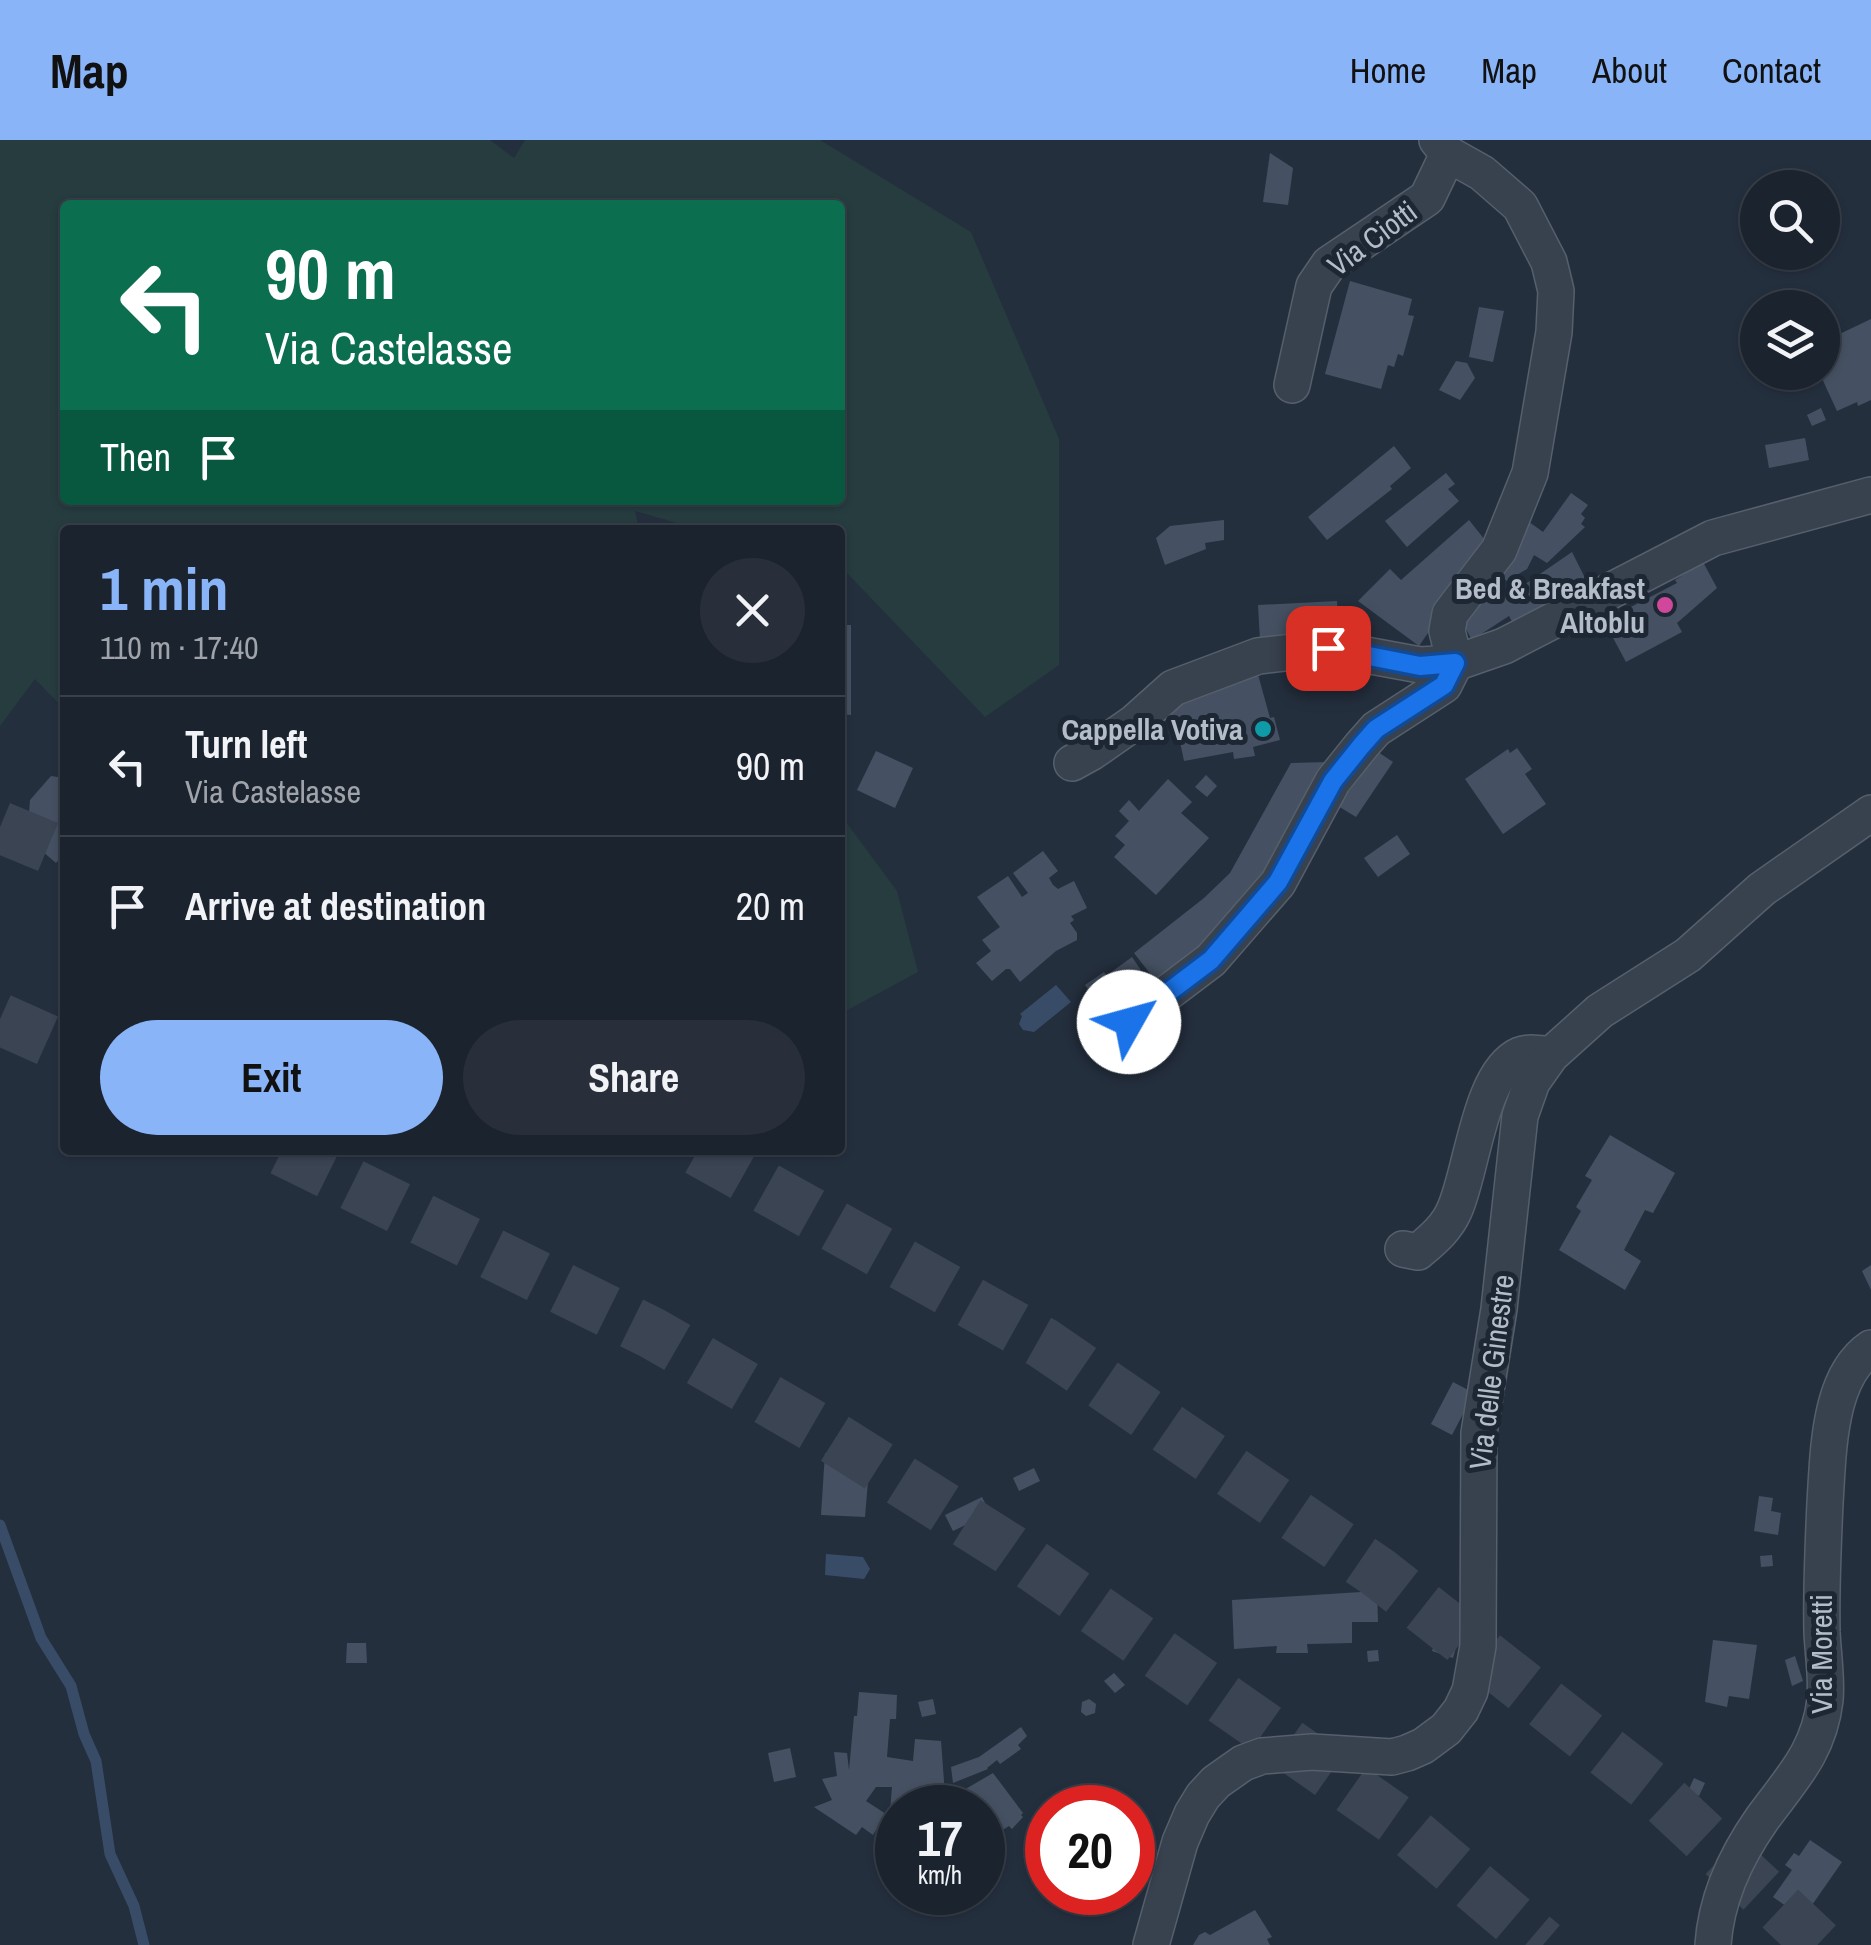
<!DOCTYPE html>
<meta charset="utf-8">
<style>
body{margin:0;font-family:"Archivo Narrow",sans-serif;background:#282f3a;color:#f1f3f6;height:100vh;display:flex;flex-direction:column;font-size:38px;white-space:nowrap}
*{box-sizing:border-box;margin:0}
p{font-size:32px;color:#a0a4aa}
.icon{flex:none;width:55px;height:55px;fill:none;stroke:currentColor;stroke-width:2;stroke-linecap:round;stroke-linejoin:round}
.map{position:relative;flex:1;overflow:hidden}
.panel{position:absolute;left:60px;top:385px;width:785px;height:630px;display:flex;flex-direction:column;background:#1b232e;border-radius:10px;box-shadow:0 2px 8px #0004,0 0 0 2px #39404a}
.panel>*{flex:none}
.guide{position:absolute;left:60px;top:60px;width:785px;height:305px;border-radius:10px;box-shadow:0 2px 8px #0004,0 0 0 2px #39404a;background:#0b6e4f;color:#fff;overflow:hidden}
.tools{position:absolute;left:1740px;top:30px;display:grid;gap:20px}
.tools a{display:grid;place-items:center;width:100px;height:100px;border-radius:50%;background:#1b232e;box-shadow:0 2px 8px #0004,0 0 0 2px #39404a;font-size:50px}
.speed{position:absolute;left:875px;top:1645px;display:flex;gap:20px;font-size:50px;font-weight:700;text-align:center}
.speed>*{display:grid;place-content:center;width:130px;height:130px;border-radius:50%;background:#1b232e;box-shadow:0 2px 8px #0004,0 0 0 2px #39404a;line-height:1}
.speed small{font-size:25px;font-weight:400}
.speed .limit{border:15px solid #d22;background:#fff;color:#111}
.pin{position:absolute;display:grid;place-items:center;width:85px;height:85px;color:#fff;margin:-42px;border-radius:20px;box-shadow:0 5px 15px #0006}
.me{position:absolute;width:110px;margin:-55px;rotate:52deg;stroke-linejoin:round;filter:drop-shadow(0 0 8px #0008)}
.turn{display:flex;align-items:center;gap:35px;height:210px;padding:0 40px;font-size:45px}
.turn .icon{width:130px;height:130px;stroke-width:2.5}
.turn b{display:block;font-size:70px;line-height:85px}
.then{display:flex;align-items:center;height:95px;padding:0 40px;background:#0003;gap:20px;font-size:38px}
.round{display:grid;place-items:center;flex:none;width:105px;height:105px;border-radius:52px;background:#282f3a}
.headline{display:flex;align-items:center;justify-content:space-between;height:170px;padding:0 40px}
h1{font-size:60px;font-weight:700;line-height:75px;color:#8ab4f8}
.button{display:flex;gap:20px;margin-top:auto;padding:20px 40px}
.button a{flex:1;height:115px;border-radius:60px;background:#8ab4f8;color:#111;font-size:40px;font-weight:700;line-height:115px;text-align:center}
.button a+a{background:#282f3a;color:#f1f3f6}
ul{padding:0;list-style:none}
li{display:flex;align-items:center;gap:30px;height:140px;padding:0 40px;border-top:2px solid #39404a}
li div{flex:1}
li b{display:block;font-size:38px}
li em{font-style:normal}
header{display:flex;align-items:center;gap:60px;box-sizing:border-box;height:140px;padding:0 50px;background:#8ab4f8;color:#111}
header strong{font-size:48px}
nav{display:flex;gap:55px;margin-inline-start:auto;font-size:35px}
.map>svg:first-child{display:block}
.green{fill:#263c3f;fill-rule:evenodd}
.water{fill:#394c67}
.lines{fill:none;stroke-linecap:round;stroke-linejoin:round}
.stream{stroke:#394c67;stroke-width:11}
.building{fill:#455162}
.highway-tunnel{stroke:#3a4453;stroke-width:52;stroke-dasharray:52 26;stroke-linecap:butt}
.minor-casing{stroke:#565f6c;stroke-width:38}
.minor{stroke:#38414e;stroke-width:35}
.route-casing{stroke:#114b97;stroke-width:25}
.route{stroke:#1a73e8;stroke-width:18}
.hotel-dot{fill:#d1479c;stroke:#1d2633;stroke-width:4}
.culture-dot{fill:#0f9aa8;stroke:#1d2633;stroke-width:4}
.labels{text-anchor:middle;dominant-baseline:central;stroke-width:10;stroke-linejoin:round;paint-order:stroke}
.street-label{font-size:30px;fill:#b4bcc9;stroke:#1d2633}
.poi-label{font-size:30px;font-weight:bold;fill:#b4bcc9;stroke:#1d2633;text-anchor:end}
</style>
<header>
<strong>Map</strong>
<nav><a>Home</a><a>Map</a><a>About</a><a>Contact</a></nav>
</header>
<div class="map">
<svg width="1871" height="1805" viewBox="0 0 1871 1805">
<rect width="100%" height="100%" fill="#242f3e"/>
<g class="green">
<path d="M 0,0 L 490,0 L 514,18 L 525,0 L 820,0 L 971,92 L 1059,299 L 1059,525 L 985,577 L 846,432 L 840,430 L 840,390 L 701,390 L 635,371 L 639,390 L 65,390 L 65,570 L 35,539 L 0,586 ZM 65,65 L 840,65 L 840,360 L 65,360 Z"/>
<path d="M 840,674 L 897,751 L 918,832 L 840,874 Z"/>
</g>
<g class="water">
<path d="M 1056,845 L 1071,862 L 1034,892 L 1023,890 L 1019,884 L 1022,876 L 1020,874 Z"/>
<path d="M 826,1414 L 863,1417 L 870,1429 L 864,1439 L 825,1435 Z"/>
</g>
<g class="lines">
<path class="stream" d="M 0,1385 L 41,1498 L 71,1546 L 84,1594 L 96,1621 L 110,1714 L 134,1766 L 144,1805"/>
</g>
<g class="building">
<path d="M 1270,13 L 1293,28 L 1288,65 L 1263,62 Z"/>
<path d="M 1822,75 L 1836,82 L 1822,106 Z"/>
<path d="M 1350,141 L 1412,159 L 1408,175 L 1414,176 L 1403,216 L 1398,214 L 1394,227 L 1388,225 L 1381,249 L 1325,234 Z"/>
<path d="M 1479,167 L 1504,171 L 1493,222 L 1469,217 Z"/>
<path d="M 1871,179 L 1871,260 L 1858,266 L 1857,262 L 1837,271 L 1819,232 L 1822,232 L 1822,198 L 1826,196 L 1827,200 Z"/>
<path d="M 1456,221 L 1467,223 L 1475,238 L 1460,260 L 1439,250 Z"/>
<path d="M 1821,268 L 1826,280 L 1812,286 L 1807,275 Z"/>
<path d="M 1805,298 L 1809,320 L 1769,328 L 1765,305 Z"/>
<path d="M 1394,306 L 1411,328 L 1390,346 L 1392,349 L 1327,400 L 1308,377 Z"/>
<path d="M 1446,333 L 1455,344 L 1448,349 L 1459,361 L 1407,407 L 1385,381 Z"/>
<path d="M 1571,353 L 1588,365 L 1581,374 L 1585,378 L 1581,384 L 1585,387 L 1547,423 L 1534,415 L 1527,429 L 1507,441 L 1491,430 L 1525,379 L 1543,392 Z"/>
<path d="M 1224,380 L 1224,400 L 1205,403 L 1206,409 L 1165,425 L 1156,398 L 1170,386 Z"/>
<path d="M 1469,380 L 1493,410 L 1443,471 L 1419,506 L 1358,461 L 1390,429 L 1401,440 Z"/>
<path d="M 1572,412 L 1589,446 L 1514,485 L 1509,476 L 1472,500 L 1456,471 L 1498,447 L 1502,453 L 1523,443 L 1524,445 Z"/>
<path d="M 1703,422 L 1717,448 L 1677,483 L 1682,492 L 1626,522 L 1604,481 L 1677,443 L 1675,440 Z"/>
<path d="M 1337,461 L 1339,498 L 1260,500 L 1258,465 Z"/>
<path d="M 840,485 L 851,485 L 851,575 L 840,574 Z"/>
<path d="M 1257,531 L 1270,578 L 1274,577 L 1280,600 L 1253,607 L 1255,616 L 1234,619 L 1233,612 L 1184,621 L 1178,592 L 1168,578 L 1168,566 Z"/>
<path d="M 1517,608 L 1532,629 L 1525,634 L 1546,664 L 1503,694 L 1465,639 L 1508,609 L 1510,613 Z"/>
<path d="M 876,611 L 913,628 L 895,668 L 857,650 Z"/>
<path d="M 1378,612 L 1393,622 L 1356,677 L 1338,666 Z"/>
<path d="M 1328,622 L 1258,753 L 1210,803 L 1155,840 L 1134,813 L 1204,758 L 1230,733 L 1291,623 Z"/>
<path d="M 65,629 L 65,713 L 56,723 L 34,704 L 48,689 L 29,673 L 30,660 L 51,636 L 58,637 Z"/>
<path d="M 1206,635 L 1217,646 L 1207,657 L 1195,647 Z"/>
<path d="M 1168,639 L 1192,662 L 1181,673 L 1209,698 L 1156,755 L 1114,717 L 1125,705 L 1115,696 L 1129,681 L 1119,671 L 1129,660 L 1139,671 Z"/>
<path d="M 1397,695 L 1410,714 L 1378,737 L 1364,718 Z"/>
<path d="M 1043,711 L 1058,731 L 1049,738 L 1053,745 L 1058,749 L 1074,741 L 1087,768 L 1071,776 L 1074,780 L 1070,783 L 1077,793 L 1077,800 L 1056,811 L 1020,842 L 1010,829 L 1006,829 L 992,841 L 976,823 L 991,811 L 982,800 L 1000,787 L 977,757 L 1008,736 L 1022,757 L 1028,753 L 1013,733 Z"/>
<path d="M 1132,817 L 1149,842 L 1127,859 L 1110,833 Z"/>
<path d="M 1104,832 L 1126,862 L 1106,876 L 1085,845 Z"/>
<path d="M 1610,995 L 1675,1033 L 1653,1073 L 1645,1070 L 1624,1110 L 1641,1121 L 1625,1150 L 1559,1110 L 1581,1071 L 1576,1067 L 1592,1040 L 1585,1036 Z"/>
<path d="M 1871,1125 L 1871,1150 L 1862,1131 Z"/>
<path d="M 1453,1242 L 1474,1253 L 1452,1295 L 1431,1284 Z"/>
<path d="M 825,1313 L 870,1317 L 865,1377 L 821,1375 Z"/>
<path d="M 1034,1328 L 1040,1341 L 1019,1351 L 1013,1338 Z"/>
<path d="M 1759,1356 L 1773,1358 L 1771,1371 L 1781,1373 L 1778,1395 L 1754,1391 Z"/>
<path d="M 982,1357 L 990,1373 L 953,1391 L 945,1375 Z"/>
<path d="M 1772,1415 L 1773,1426 L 1761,1427 L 1760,1416 Z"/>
<path d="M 1377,1451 L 1378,1482 L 1352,1482 L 1352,1503 L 1307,1504 L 1308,1513 L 1276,1513 L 1277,1506 L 1234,1509 L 1232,1460 Z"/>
<path d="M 1441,1480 L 1462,1487 L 1453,1518 L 1432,1511 Z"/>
<path d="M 1713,1500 L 1757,1505 L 1749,1559 L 1729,1556 L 1727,1567 L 1705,1562 Z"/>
<path d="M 347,1503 L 366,1503 L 367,1523 L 346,1523 Z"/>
<path d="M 1378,1510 L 1379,1521 L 1368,1522 L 1367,1511 Z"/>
<path d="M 1795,1516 L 1803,1541 L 1792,1546 L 1785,1520 Z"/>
<path d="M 1114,1533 L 1125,1545 L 1115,1553 L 1104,1541 Z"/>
<path d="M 859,1552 L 897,1555 L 896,1579 L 890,1579 L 887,1617 L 913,1621 L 915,1599 L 941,1601 L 946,1668 L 898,1668 L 898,1684 L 889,1683 L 892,1647 L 876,1647 L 866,1661 L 886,1674 L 873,1695 L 862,1687 L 856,1695 L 814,1667 L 832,1660 L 822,1639 L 837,1636 L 834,1612 L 847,1613 L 849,1630 L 854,1576 L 857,1576 Z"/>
<path d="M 933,1559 L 936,1574 L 922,1577 L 918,1562 Z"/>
<path d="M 1089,1559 L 1096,1564 L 1095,1573 L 1086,1576 L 1081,1572 L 1082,1562 Z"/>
<path d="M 1021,1587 L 1027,1596 L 1018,1605 L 1021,1609 L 1000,1624 L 997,1620 L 987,1628 L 988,1629 L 953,1643 L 951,1627 L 979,1617 Z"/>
<path d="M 790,1608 L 796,1637 L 774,1642 L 768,1613 Z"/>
<path d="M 993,1633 L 1023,1673 L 1021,1675 L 1023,1677 L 1012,1689 L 1009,1686 L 982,1703 L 982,1668 L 959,1668 L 957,1654 Z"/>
<path d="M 1694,1638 L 1705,1643 L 1699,1656 L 1688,1651 Z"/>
<path d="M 1810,1700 L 1842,1722 L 1803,1778 L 1773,1757 L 1792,1730 L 1785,1725 L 1794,1713 L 1799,1716 Z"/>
<path d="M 1255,1770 L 1272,1797 L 1267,1799 L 1270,1805 L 1193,1805 L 1199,1795 L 1205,1792 L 1210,1795 Z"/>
</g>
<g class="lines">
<g class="highway-tunnel">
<path d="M 0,687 L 65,714"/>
<path d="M 0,879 L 65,908"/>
<path d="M 282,1010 L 652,1193 L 829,1295 L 1009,1409 L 1396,1680 L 1543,1805"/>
<path d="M 698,1010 L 1043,1203 L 1379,1433 L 1652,1648 L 1819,1805"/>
</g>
<g class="minor-casing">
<g id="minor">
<path d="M 1292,245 L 1314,146 L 1329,124 L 1427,58 L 1448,14"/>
<path d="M 1072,623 L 1092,612 L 1135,582 L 1173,548 L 1258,516 L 1328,508 L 1420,525 L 1455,523 L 1504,506 L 1713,398 L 1871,355"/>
<path d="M 1129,882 L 1211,820 L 1278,743 L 1333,641 L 1361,606 L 1376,589 L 1444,545 L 1455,523 L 1447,491 L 1450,474 L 1499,410 L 1530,333 L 1554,192 L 1556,151 L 1549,122 L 1520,66 L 1482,33 L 1448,14 L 1437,0"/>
<path d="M 1403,1109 L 1418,1112 C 1432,1100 1446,1089 1454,1071 C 1472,1033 1479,933 1520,915 C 1529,911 1541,914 1551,915"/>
<path d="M 1151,1805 L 1180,1702 L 1192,1674 L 1203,1656 L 1216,1642 L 1243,1623 L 1262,1616 L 1312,1612 L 1392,1617 L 1407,1613 L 1423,1606 L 1446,1589 L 1461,1570 L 1470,1551 L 1478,1506 L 1479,1293 L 1499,1169 L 1520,976 L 1532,942 L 1551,915 L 1600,871 L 1688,815 L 1762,749 L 1871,673"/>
<path d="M 1713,1805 C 1716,1760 1736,1716 1762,1679 C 1791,1639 1819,1612 1825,1560 C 1827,1538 1823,1514 1822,1492 C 1821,1449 1823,1406 1825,1363 C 1827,1330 1828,1296 1836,1265 C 1842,1242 1852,1221 1871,1208"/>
</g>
</g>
<use href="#minor" class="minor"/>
</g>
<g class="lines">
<g class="route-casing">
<path id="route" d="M 1129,882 L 1211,820 L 1278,742 L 1333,641 L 1361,606 L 1376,589 L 1444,545 L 1455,523 L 1420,526 L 1328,508"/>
</g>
<use href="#route" class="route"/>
</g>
<circle class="hotel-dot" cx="1665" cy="465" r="10"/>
<circle class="culture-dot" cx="1263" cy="589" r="10"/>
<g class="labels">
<g class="street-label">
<text transform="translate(1372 98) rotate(-37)">Via Ciotti</text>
<text transform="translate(1491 1232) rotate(-83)">Via delle Ginestre</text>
<text transform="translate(1821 1514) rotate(-90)">Via Moretti</text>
</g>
<g class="poi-label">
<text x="1645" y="448">Bed &amp; Breakfast<tspan x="1645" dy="34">Altoblu</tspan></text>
<text x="1243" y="589">Cappella Votiva</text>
</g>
</g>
</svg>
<div class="tools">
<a><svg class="icon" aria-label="search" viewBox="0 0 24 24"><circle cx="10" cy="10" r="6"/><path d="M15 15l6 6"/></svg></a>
<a><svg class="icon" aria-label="layers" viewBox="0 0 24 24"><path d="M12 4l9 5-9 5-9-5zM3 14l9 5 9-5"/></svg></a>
</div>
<div class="speed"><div>17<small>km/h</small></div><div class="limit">20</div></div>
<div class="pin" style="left:1328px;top:508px;background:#d93025"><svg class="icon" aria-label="arrive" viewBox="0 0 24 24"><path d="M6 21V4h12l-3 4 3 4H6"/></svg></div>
<svg class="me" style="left:1129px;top:882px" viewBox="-20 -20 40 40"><circle r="19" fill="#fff"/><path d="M0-13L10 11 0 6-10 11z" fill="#1a73e8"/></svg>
<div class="guide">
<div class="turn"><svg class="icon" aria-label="left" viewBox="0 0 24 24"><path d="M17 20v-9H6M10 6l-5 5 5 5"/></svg><div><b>90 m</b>Via Castelasse</div></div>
<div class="then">Then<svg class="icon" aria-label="arrive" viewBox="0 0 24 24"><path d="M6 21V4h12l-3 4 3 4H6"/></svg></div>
</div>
<section class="panel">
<div class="headline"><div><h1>1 min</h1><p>110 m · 17:40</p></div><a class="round"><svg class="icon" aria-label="close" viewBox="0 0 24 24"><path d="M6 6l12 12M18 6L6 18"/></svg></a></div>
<ul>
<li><svg class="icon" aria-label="left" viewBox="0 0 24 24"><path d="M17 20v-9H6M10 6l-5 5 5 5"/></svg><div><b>Turn left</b><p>Via Castelasse</p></div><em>90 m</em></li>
<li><svg class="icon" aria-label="arrive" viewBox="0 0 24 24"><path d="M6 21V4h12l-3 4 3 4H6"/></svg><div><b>Arrive at destination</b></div><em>20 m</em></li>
</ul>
<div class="button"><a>Exit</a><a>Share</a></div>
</section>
</div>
